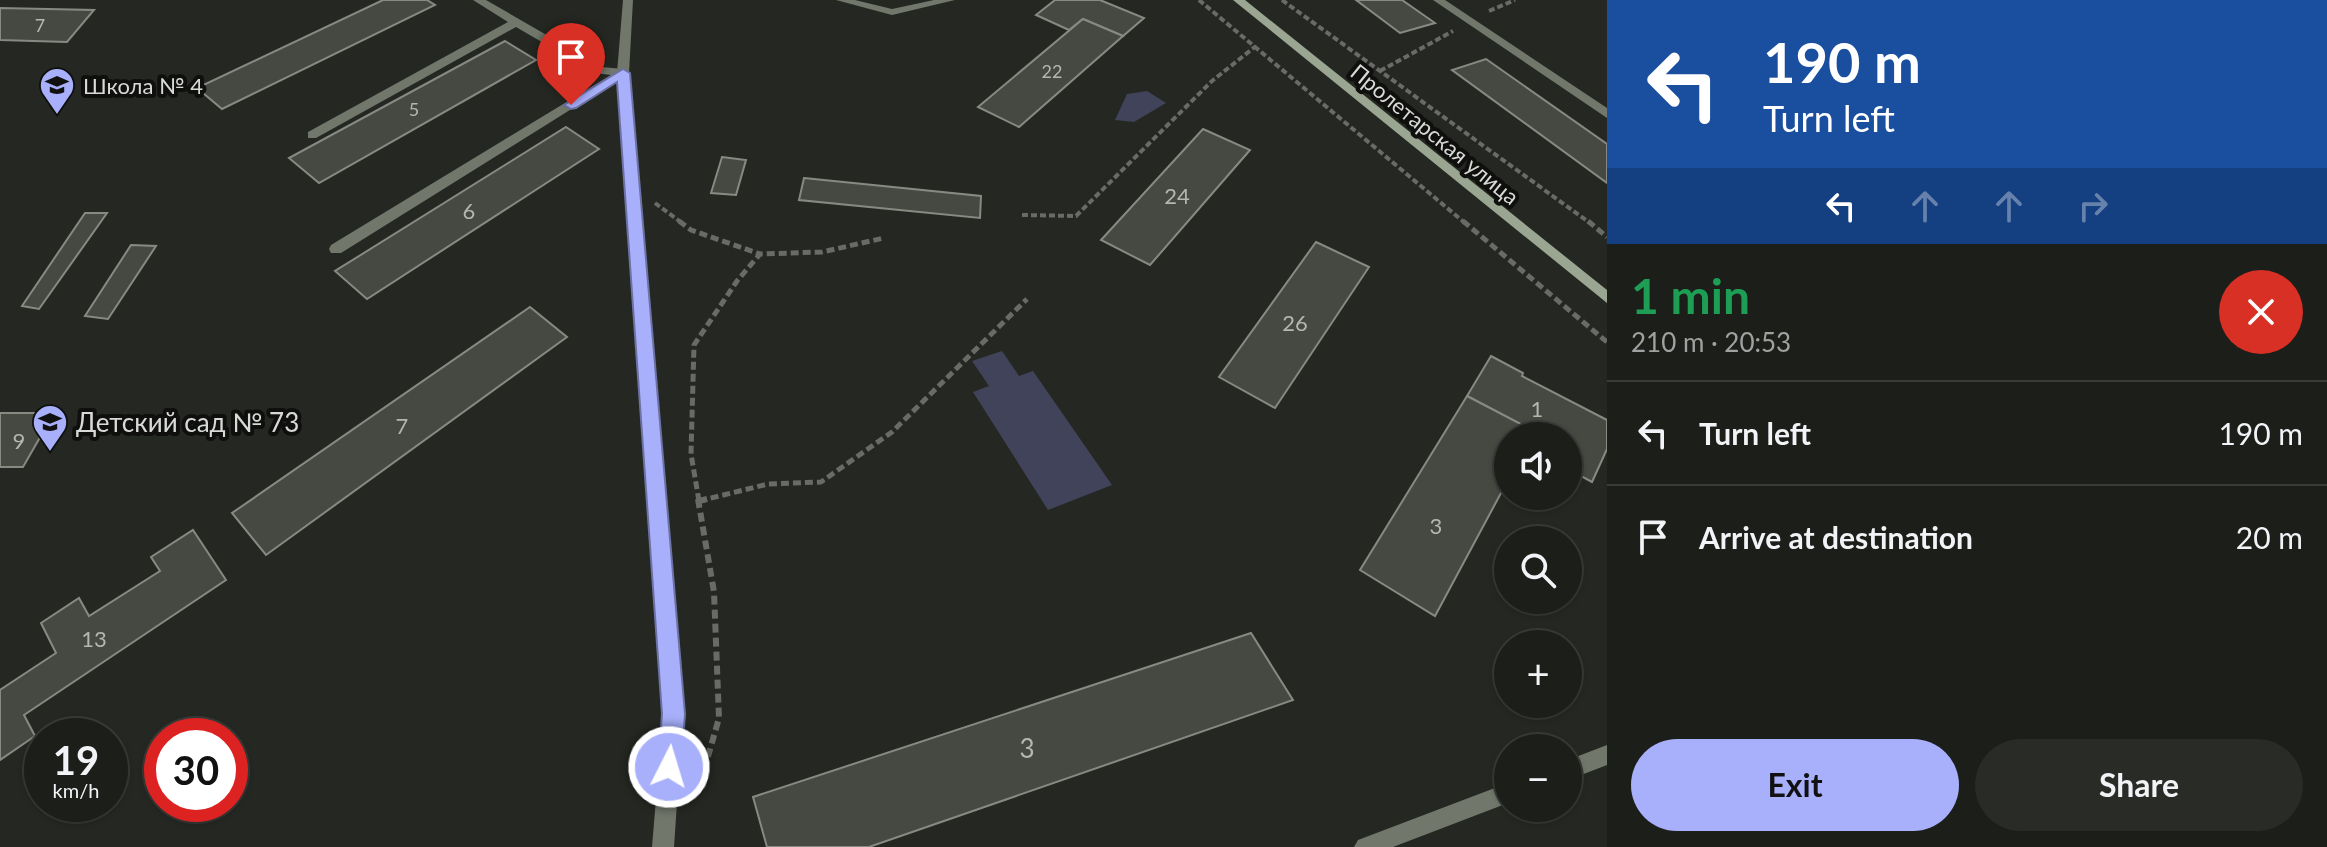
<!DOCTYPE html>
<meta charset="utf-8">
<style>
body{margin:0;font-family:Lato,sans-serif;background:#292b27;color:#f1f3f6;height:100vh;display:flex;flex-direction:column;font-size:30px;white-space:nowrap}
*{box-sizing:border-box;margin:0}
p{font-size:26px;color:#a0a2a2}
.icon{flex:none;width:44px;height:44px;fill:none;stroke:currentColor;stroke-width:2;stroke-linecap:round;stroke-linejoin:round}
.map{position:relative;flex:1;overflow:hidden}
.details{display:flex;flex-direction:column;background:#1c1e1a;width:720px}
.details>*{flex:none}
.banner{background:#1a4fa0;color:#fff;overflow:hidden}
.tools{position:absolute;left:1494px;top:422px;display:grid;gap:16px}
.tools a{display:grid;place-items:center;width:88px;height:88px;border-radius:50%;background:#1c1e1a;box-shadow:0 2px 6px #0004,0 0 0 2px #3a3c39;font-size:40px}
.speed{position:absolute;left:24px;top:718px;display:flex;gap:16px;font-size:40px;font-weight:700;text-align:center}
.speed>*{display:grid;place-content:center;width:104px;height:104px;border-radius:50%;background:#1c1e1a;box-shadow:0 2px 6px #0004,0 0 0 2px #3a3c39;line-height:1}
.speed small{font-size:20px;font-weight:400}
.speed .limit{border:12px solid #d22;background:#fff;color:#111}
.pin{position:absolute;display:grid;place-items:center;width:68px;height:68px;color:#fff;margin:-82px -34px;border-radius:50% 50% 50% 0;rotate:-45deg;box-shadow:0 0 8px #0007}
.pin .icon{rotate:45deg}
.me{position:absolute;width:88px;margin:-44px;rotate:5deg;stroke-linejoin:round;filter:drop-shadow(0 0 6px #0008)}
.turn{display:flex;align-items:center;gap:28px;height:168px;padding:0 24px;font-size:36px}
.turn .icon{width:104px;height:104px;stroke-width:2.5}
.turn b{display:block;font-size:56px;line-height:68px}
.lanes{display:flex;align-items:center;height:76px;padding:0 24px;background:#0003;justify-content:center;gap:40px;direction:ltr}
.lanes .off{opacity:.35}
.round{display:grid;place-items:center;flex:none;width:84px;height:84px;border-radius:42px;background:#292b27}
.summary{display:flex;align-items:center;justify-content:space-between;height:136px;padding:0 24px}
h1{font-size:48px;font-weight:700;line-height:60px;color:#1e9e55}
.action{display:flex;gap:16px;margin-top:auto;padding:16px 24px}
.action a{flex:1;height:92px;border-radius:48px;background:#a8b0fc;color:#111;font-size:32px;font-weight:700;line-height:92px;text-align:center}
.action a+a{background:#292b27;color:#f1f3f6}
ul{padding:0;list-style:none}
li{display:flex;align-items:center;gap:24px;height:104px;padding:0 24px;border-top:2px solid #3a3c39}
li div{flex:1}
li b{display:block;font-size:30px}
li em{font-style:normal}
main{display:flex;flex:1;min-height:0}
.map>svg:first-child{display:block}
.green{fill:#404359}
.building{fill:#454942;stroke:#868a83;stroke-width:2}
.lines{fill:none;stroke-linecap:round;stroke-linejoin:round}
.path-far2{stroke:#686b66;stroke-width:4;stroke-dasharray:6 3;stroke-linecap:butt}
.path-far1{stroke:#686b66;stroke-width:5;stroke-dasharray:8 4;stroke-linecap:butt}
.path{stroke:#686b66;stroke-width:6;stroke-dasharray:9 5;stroke-linecap:butt}
.service{fill:#71776b;fill-rule:evenodd}
.minor{fill:#71776b;fill-rule:evenodd}
.tertiary{fill:#71776b;fill-rule:evenodd}
.secondary{fill:#9ba692;fill-rule:evenodd}
.route{fill:#a8b0fc;stroke:#6d72a4;stroke-width:2}
.labels{text-anchor:middle;dominant-baseline:central;stroke-width:8;stroke-linejoin:round;paint-order:stroke}
.far-number-label{font-size:18px;fill:#b3b6b2}
.far-poi-label{font-size:22px;fill:#d8dad7;stroke:#0f100e;text-anchor:start}
.far-street-label{font-size:22px;fill:#d8dad7;stroke:#0f100e}
.number-label{font-size:22px;fill:#b3b6b2}
.poi-label{font-size:26px;fill:#d8dad7;stroke:#0f100e;text-anchor:start}
.near-number-label{font-size:26px;fill:#b3b6b2}
</style>
<main>
<div class="map">
<svg width="1607" height="847" viewBox="0 0 1607 847">
<rect width="100%" height="100%" fill="#252822"/>
<g class="green">
<path d="M 1147,91 L 1166,103 L 1134,122 L 1115,120 L 1127,94 Z"/>
<path d="M 1002,351 L 1019,376 L 1033,371 L 1112,485 L 1048,510 L 973,392 L 989,386 L 972,361 Z"/>
</g>
<g class="building">
<path d="M 383,0 L 427,0 L 435,5 L 222,109 L 197,88 Z"/>
<path d="M 1055,0 L 1100,0 L 1144,18 L 1123,36 L 1083,19 L 1069,30 L 1036,15 Z"/>
<path d="M 1356,0 L 1402,0 L 1435,23 L 1400,33 Z"/>
<path d="M 0,8 L 94,10 L 67,42 L 0,40 Z"/>
<path d="M 1083,19 L 1123,36 L 1019,127 L 978,107 Z"/>
<path d="M 505,41 L 536,60 L 319,183 L 289,158 Z"/>
<path d="M 1486,59 L 1607,144 L 1607,183 L 1452,70 Z"/>
<path d="M 566,127 L 599,149 L 367,299 L 335,271 Z"/>
<path d="M 1203,129 L 1250,150 L 1150,265 L 1101,240 Z"/>
<path d="M 722,157 L 746,160 L 736,195 L 711,193 Z"/>
<path d="M 804,178 L 981,196 L 980,218 L 799,200 Z"/>
<path d="M 85,213 L 107,213 L 39,309 L 22,306 Z"/>
<path d="M 1316,242 L 1369,267 L 1275,408 L 1219,377 Z"/>
<path d="M 131,245 L 156,246 L 108,319 L 85,316 Z"/>
<path d="M 530,307 L 567,337 L 266,555 L 232,513 Z"/>
<path d="M 1491,356 L 1523,373 L 1522,376 L 1607,420 L 1607,449 L 1592,482 L 1568,469 L 1568,436 L 1531,436 L 1534,431 L 1467,396 Z"/>
<path d="M 1467,396 L 1534,431 L 1531,436 L 1508,436 L 1508,480 L 1435,616 L 1360,570 Z"/>
<path d="M 0,413 L 54,413 L 23,467 L 0,467 Z"/>
<path d="M 193,530 L 226,580 L 24,715 L 35,736 L 0,760 L 0,690 L 56,653 L 41,623 L 79,598 L 89,616 L 160,571 L 151,557 Z"/>
<path d="M 1251,633 L 1293,700 L 869,847 L 767,847 L 753,797 Z"/>
</g>
<g class="lines">
<g class="path-far2">
<path d="M 1199,0 L 1465,223"/>
<path d="M 1282,0 L 1590,223"/>
<path d="M 1489,11 L 1515,0"/>
<path d="M 1380,71 L 1453,31"/>
<path d="M 655,203 L 682,223"/>
<path d="M 1022,215 L 1076,216 L 1212,81 L 1256,46"/>
</g>
<g class="path-far1">
<path d="M 679,221 L 691,230 L 760,254"/>
<path d="M 1463,221 L 1607,342"/>
<path d="M 1588,221 L 1607,237"/>
<path d="M 699,501 L 768,484 L 821,482 L 892,432 L 1027,299"/>
<path d="M 699,501 L 691,454 L 694,345 L 737,281 L 760,254 L 822,252 L 884,238"/>
</g>
<g class="path">
<path d="M 698,499 L 714,592 L 719,718 L 701,781"/>
<path d="M 699,501 L 707,499"/>
</g>
<g class="service">
<path d="M 473,0 L 486,0 L 602,67 L 623,69 L 629,73 L 341,253 L 331,253 L 329,249 L 331,245 L 611,75 L 595,73 L 516,27 L 316,138 L 308,138 L 308,132 L 508,22 Z"/>
<path d="M 836,0 L 855,0 L 892,9 L 934,0 L 955,0 L 892,15 Z"/>
<path d="M 1433,0 L 1445,0 L 1607,108 L 1607,118 Z"/>
</g>
<path class="minor" d="M 623,0 L 633,0 L 629,73 L 683,714 L 674,847 L 652,847 L 663,714 L 617,73 Z"/>
<g class="tertiary">
<path d="M 1607,745 L 1607,765 L 1568,780 L 1568,760 Z"/>
<path d="M 1508,783 L 1508,803 L 1393,847 L 1354,847 L 1358,840 Z"/>
</g>
<path class="secondary" d="M 1233,0 L 1245,0 L 1607,290 L 1607,303 Z"/>
</g>
<path class="route" d="M 623,69 L 630,73 L 685,714 L 681,767 L 677,775 L 669,778 L 661,775 L 658,767 L 662,714 L 617,82 L 576,108 L 571,109 L 564,105 Z"/>
<defs>
<g id="school-pin" transform="scale(1.8)"><path d="M0 17L-7.5 6A9.5 9.5 0 1 1 7.5 6Z" fill="#a8b0fc" stroke="#0f100e"/><path d="M0-5L7-2L0 1L-7-2ZM-4 1L0 2.5L4 1V4Q0 6-4 4Z" fill="#111"/></g>
</defs>
<g fill-rule="evenodd">
<use href="#school-pin" x="57" y="85"/>
<use href="#school-pin" x="50" y="422"/>
</g>
<g class="labels">
<g class="far-number-label">
<text x="40" y="25">7</text>
<text x="1052" y="71">22</text>
<text x="414" y="109">5</text>
</g>
<g class="far-poi-label">
<text x="83" y="85">Школа № 4</text>
</g>
<g class="far-street-label">
<text transform="translate(1435 134) rotate(39)">Пролетарская улица</text>
</g>
<g class="number-label">
<text x="1177" y="195">24</text>
<text x="469" y="210">6</text>
<text x="1295" y="322">26</text>
<text x="1537" y="408">1</text>
<text x="402" y="425">7</text>
<text x="19" y="440">9</text>
<text x="1436" y="525">3</text>
<text x="94" y="638">13</text>
</g>
<g class="poi-label">
<text x="76" y="422">Детский сад № 73</text>
</g>
<g class="near-number-label">
<text x="1027" y="748">3</text>
</g>
</g>
</svg>
<div class="tools">
<a><svg class="icon" aria-label="sound" viewBox="0 0 24 24"><path d="M4 9h4l5-4v14l-5-4H4zM17 9q2 3 0 6"/></svg></a>
<a><svg class="icon" aria-label="search" viewBox="0 0 24 24"><circle cx="10" cy="10" r="6"/><path d="M15 15l6 6"/></svg></a>
<a>+</a>
<a>−</a>
</div>
<div class="speed"><div>19<small>km/h</small></div><div class="limit">30</div></div>
<div class="pin" style="left:571px;top:105px;background:#d93025"><svg class="icon" aria-label="arrive" viewBox="0 0 24 24"><path d="M6 21V4h12l-3 4 3 4H6"/></svg></div>
<svg class="me" style="left:669px;top:767px" viewBox="-20 -20 40 40"><circle r="17" fill="#a8b0fc" stroke="#fff" stroke-width="3"/><path d="M0-11L8 9 0 5-8 9z" fill="#fff"/></svg>
</div>
<section class="details">
<div class="banner">
<div class="turn"><svg class="icon" aria-label="left" viewBox="0 0 24 24"><path d="M17 20v-9H6M10 6l-5 5 5 5"/></svg><div><b>190 m</b>Turn left</div></div>
<div class="lanes"><svg class="icon" aria-label="left" viewBox="0 0 24 24"><path d="M17 20v-9H6M10 6l-5 5 5 5"/></svg><svg class="icon off" aria-label="ahead" viewBox="0 0 24 24"><path d="M12 20V5M6 11l6-6 6 6"/></svg><svg class="icon off" aria-label="ahead" viewBox="0 0 24 24"><path d="M12 20V5M6 11l6-6 6 6"/></svg><svg class="icon off" aria-label="right" viewBox="0 0 24 24"><path d="M7 20v-9h11M14 6l5 5-5 5"/></svg></div>
</div>
<div class="summary"><div><h1>1 min</h1><p>210 m · 20:53</p></div><a class="round" style="background:#d93025;color:#fff"><svg class="icon" aria-label="close" viewBox="0 0 24 24"><path d="M6 6l12 12M18 6L6 18"/></svg></a></div>
<ul>
<li><svg class="icon" aria-label="left" viewBox="0 0 24 24"><path d="M17 20v-9H6M10 6l-5 5 5 5"/></svg><div><b>Turn left</b></div><em>190 m</em></li>
<li><svg class="icon" aria-label="arrive" viewBox="0 0 24 24"><path d="M6 21V4h12l-3 4 3 4H6"/></svg><div><b>Arrive at destination</b></div><em>20 m</em></li>
</ul>
<div class="action"><a>Exit</a><a>Share</a></div>
</section>
</main>
